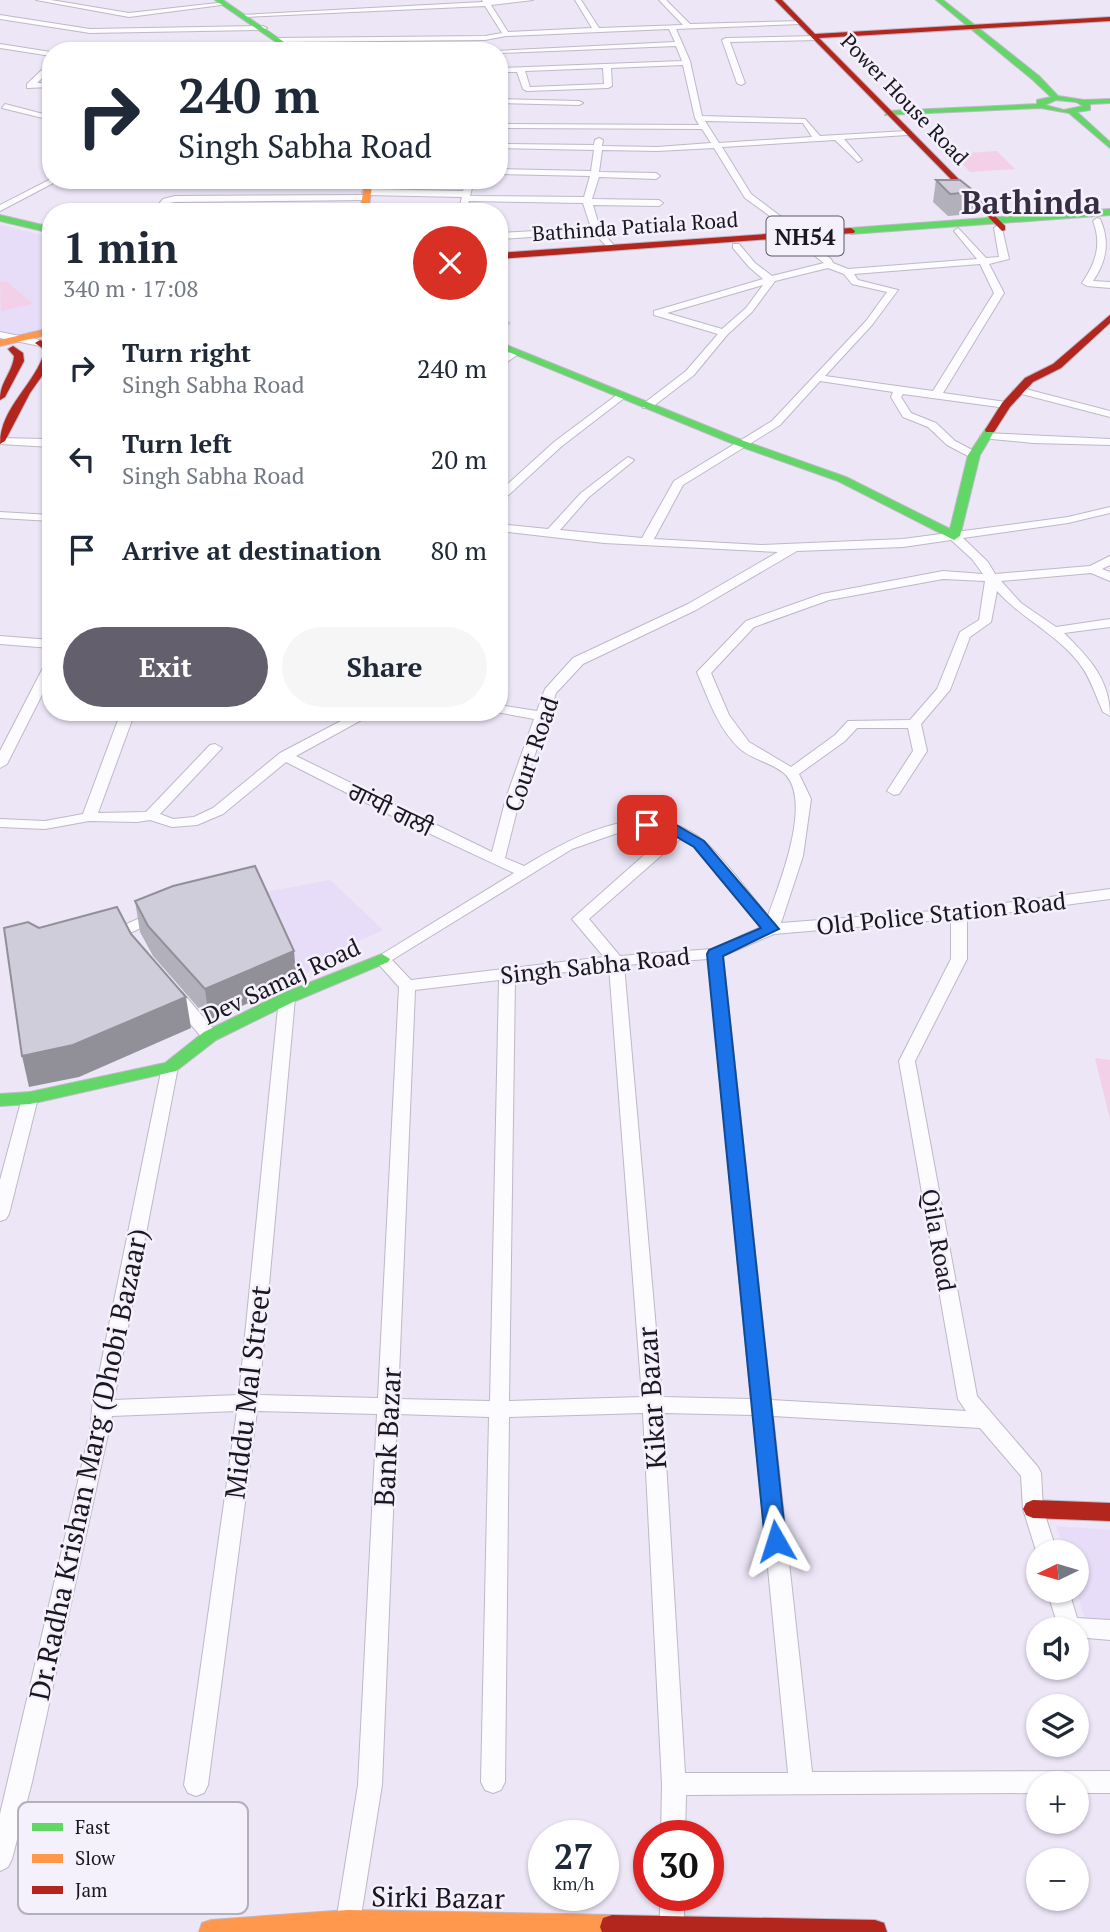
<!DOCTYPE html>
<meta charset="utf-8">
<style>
body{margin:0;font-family:"PT Serif","Noto Sans Gurmukhi",serif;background:#f6f6f7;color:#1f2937;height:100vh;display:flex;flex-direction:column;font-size:26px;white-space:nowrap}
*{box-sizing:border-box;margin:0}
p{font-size:23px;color:#747a83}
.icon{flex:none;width:38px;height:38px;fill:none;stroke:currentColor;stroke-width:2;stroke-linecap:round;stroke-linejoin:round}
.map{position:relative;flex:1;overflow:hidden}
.drawer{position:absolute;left:42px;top:203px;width:466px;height:518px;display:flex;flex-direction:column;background:#fff;border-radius:28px;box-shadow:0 2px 5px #0004}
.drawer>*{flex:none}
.top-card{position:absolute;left:42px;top:42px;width:466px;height:147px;border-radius:28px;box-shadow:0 2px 5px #0004;background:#fff;color:#1f2937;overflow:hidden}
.needle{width:46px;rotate:265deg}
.controls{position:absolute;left:1026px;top:1540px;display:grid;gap:14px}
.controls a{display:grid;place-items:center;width:63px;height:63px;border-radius:50%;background:#fff;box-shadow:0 2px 5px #0004;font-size:35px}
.speed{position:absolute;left:528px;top:1820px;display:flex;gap:14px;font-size:35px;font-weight:700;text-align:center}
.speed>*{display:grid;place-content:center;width:91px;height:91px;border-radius:50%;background:#fff;box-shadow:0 2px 5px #0004;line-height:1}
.speed small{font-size:18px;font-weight:400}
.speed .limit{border:10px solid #d22;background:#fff;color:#111}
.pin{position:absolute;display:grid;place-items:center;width:60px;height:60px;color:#fff;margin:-30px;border-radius:14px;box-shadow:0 4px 10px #0006}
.me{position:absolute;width:77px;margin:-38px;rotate:354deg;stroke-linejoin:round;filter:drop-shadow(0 0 5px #0008)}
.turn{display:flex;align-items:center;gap:24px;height:147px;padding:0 21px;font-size:32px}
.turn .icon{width:91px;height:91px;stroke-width:2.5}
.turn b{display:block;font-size:49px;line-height:60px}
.round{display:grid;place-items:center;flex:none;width:74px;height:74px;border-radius:37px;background:#f6f6f7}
.summary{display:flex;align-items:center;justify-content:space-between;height:119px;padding:0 21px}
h1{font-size:42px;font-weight:700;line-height:52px}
.action{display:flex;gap:14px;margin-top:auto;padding:14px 21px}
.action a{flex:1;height:80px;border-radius:42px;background:#645f6c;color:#fff;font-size:28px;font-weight:700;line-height:80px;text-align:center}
.action a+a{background:#f6f6f7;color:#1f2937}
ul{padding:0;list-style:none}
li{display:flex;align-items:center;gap:21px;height:91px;padding:0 21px}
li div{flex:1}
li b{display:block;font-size:26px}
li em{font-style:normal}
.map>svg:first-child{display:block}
.built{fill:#e7ddf8}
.green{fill:#f3d0e8}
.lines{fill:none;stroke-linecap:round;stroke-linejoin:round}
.street-casing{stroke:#beb9c6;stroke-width:2}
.fast-casing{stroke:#beb9c6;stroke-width:2}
.slow-casing{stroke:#beb9c6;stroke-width:2}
.jam-casing{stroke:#beb9c6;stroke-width:2}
.street{fill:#fcfbfe;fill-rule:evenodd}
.fast{fill:#63d668;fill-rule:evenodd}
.slow{fill:#ff974d;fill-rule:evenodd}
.jam{fill:#b3261e;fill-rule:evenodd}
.wall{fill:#b2b0bb}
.shaded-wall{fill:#919099}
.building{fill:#cfcdda;stroke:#919099;stroke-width:2}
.route{fill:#1a73e8;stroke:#114b97;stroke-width:2}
.labels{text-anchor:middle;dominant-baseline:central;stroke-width:5;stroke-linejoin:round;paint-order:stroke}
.far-street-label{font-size:21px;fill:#1b1721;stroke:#f5f1fc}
.shield{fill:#f5f1fc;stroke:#5c5863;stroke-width:2}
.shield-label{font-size:23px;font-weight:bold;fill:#1b1721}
.street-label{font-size:24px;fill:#1b1721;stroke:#f5f1fc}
.near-street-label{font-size:28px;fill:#1b1721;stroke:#f5f1fc}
.far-town-label{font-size:32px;font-weight:bold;fill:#362d43;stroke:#f5f1fc}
.key{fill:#f5f1fc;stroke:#b4b0ba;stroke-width:2}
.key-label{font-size:19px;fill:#1b1721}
</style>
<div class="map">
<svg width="1110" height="1932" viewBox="0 0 1110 1932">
<rect width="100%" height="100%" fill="#ece6f7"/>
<g class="built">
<path d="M 0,225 L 51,237 L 51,328 L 19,336 L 0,331 Z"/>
<path d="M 330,880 L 383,930 L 341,949 L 303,975 L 265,892 Z"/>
<path d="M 1056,1526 L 1110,1530 L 1110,1624 L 1085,1618 L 1076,1590 L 1076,1552 L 1065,1552 Z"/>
</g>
<g class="green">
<path d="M 997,151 L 1015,169 L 970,172 L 953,154 Z"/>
<path d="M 6,281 L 33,304 L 1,311 L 0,282 Z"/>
<path d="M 1095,1058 L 1110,1060 L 1110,1119 Z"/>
</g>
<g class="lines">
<g class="street-casing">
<g id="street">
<path d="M 36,0 L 51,0 L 129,13 L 226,2 L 229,4 L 129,17 Z"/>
<path d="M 482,0 L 533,0 L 491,5 L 508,32 L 592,28 L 575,0 L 581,0 L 599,28 L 683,25 L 659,0 L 666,0 L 690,24 L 802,21 L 800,24 L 676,29 L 690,61 L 702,116 L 805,119 L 820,136 L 907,131 L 911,133 L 907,135 L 844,139 L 862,160 L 858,162 L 835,140 L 722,147 L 751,194 L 804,234 L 805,236 L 802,238 L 831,259 L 833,263 L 848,269 L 977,259 L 954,231 L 958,228 L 986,258 L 999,257 L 994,228 L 998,225 L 1002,228 L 1009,259 L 989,264 L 1004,293 L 943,393 L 1006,402 L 1011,405 L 1006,408 L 903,394 L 901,397 L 911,413 L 936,423 L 955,441 L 978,453 L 978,457 L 970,457 L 947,445 L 928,427 L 903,417 L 891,397 L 893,392 L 820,381 L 780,425 L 683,485 L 654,539 L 761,545 L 903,539 L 1068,517 L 1110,507 L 1110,513 L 1068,523 L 963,538 L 988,562 L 995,574 L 1090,566 L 1110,556 L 1110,565 L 1102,569 L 1110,572 L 1110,581 L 1091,573 L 1001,581 L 1021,603 L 1056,627 L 1110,619 L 1110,627 L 1064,633 C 1089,658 1110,679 1110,716 L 1103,712 C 1096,697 1090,676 1079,663 C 1057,634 1022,619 997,591 L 991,622 L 970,637 L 950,690 L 921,724 L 927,751 L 899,794 L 894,795 L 887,791 L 913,751 L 908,728 L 857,728 L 845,741 L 799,774 L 811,799 L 803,856 L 781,923 L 959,909 L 1110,889 L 1110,899 L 967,918 L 967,959 L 915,1061 L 977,1396 L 1038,1467 L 1041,1473 L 1043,1509 L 1057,1552 L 1038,1552 L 1038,1557 L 1023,1509 L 1021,1476 L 980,1428 L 773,1416 L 812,1772 L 1110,1771 L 1110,1793 L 1076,1793 L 1076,1783 L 1038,1783 L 1038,1793 L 686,1795 L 685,1836 L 661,1836 L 662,1784 L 643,1413 L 509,1417 L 505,1782 L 501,1790 L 493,1793 L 485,1790 L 481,1782 L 489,1417 L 397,1414 L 382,1785 L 360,1922 L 357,1931 L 339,1931 L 336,1922 L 358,1785 L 377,1414 L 257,1411 L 208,1785 L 204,1793 L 196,1796 L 188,1793 L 184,1785 L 237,1411 L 112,1416 L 32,1782 L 12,1859 L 8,1867 L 0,1871 L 0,1814 L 91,1426 L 92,1408 L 162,1067 L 170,1061 L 178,1067 L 114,1400 L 239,1395 L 279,998 L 287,993 L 295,998 L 259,1395 L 378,1398 L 399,987 L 374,959 L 514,873 L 394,817 L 286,762 L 223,814 L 197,825 L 172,827 L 150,820 L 137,822 L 89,821 L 45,829 L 0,827 L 0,819 L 45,821 L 83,814 L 121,712 L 135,712 L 98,813 L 146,812 L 210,745 L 215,744 L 222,748 L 160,814 L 173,819 L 194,817 L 213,808 L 280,753 L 358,712 L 376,712 L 296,756 L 492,852 L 506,798 L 534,719 L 496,712 L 499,712 L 499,705 L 537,711 L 545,689 L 573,658 L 688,604 L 778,552 L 604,543 L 499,531 L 499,524 L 548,529 L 581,493 L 628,457 L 634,460 L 632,462 L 589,497 L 560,530 L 642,538 L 674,481 L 772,421 L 866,321 L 887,292 L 852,284 L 844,274 L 828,268 L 775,281 L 752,312 L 727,335 L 694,375 L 651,408 L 643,408 L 643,404 L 686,371 L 718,334 L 654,315 L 654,311 L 763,279 L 749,267 L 733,248 L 733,244 L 739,244 L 755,263 L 772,276 L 824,263 L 798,243 L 796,241 L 800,238 L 745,198 L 714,148 L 657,151 L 602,150 L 599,172 L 656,173 L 660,176 L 656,179 L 599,177 L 592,199 L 659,200 L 663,203 L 659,206 L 593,205 L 600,229 L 616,248 L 611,251 L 594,233 L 499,239 L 499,233 L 591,228 L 583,203 L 469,201 L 466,212 L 458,212 L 462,197 L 366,195 L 362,192 L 366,189 L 463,191 L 466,180 L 474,180 L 470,196 L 584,197 L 590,176 L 499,174 L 499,169 L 591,171 L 594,150 L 499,148 L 499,144 L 594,145 L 595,140 L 599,138 L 603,140 L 602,146 L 657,147 L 711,143 L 702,129 L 499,128 L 499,124 L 699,125 L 695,118 L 683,65 L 611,68 L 612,86 L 608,88 L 527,91 L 523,89 L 517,72 L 499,72 L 499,68 L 682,61 L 676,46 L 499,53 L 499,51 L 495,51 L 675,42 L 669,29 L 506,36 L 485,40 L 280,42 L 277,38 L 485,36 L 502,33 L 485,6 L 244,17 L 241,15 L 483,2 ZM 603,68 L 604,84 L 530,87 L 525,71 ZM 705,121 L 803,123 L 812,137 L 719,143 ZM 980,264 L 994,293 L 933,391 L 825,376 L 872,325 L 898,290 L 858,280 L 854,274 ZM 763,285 L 746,308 L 722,329 L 667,313 ZM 951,540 L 972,559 L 983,574 L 943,571 L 822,594 L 746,621 L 697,672 C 708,698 718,728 739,748 C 752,760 774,763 786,775 C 812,804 779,884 768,916 C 750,894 724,858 704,841 C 650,795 575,835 524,866 L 505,858 L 520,798 L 556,693 L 583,664 L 696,610 L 797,551 L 903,547 ZM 943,579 L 985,581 L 979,620 L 960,632 L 937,689 L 910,720 L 848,721 L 835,735 L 791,767 L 749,742 L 729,715 L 711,673 L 754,627 L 829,600 ZM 629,829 L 663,829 L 669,833 L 572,919 L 604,957 L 411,980 L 392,960 L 572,849 ZM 680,839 L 694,847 L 761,927 L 712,949 L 620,956 L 589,919 ZM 951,919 L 951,959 L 899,1061 L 958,1399 L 966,1411 L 771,1400 L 723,956 L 774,934 ZM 708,959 L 751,1399 L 662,1397 L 624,965 ZM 609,967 L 642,1397 L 509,1401 L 515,978 ZM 499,980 L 490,1401 L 398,1399 L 415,990 ZM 663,1413 L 753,1415 L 788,1773 L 685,1773 Z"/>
<path d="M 0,15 L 90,29 L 263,26 L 267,28 L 263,30 L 90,33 L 0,19 Z"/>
<path d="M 816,36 L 819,40 L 730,42 L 745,83 L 741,85 L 737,83 L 722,40 L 726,38 Z"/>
<path d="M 0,44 L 51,52 L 51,56 L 0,48 Z"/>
<path d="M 293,48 L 296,51 L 267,51 Z"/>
<path d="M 48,64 L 51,64 L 51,70 L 37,83 L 51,83 L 51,87 L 27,88 L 27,84 Z"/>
<path d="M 499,99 L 579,101 L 583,103 L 579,105 L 499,103 Z"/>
<path d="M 5,104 L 51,116 L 51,120 L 2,108 Z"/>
<path d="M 51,179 L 59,180 L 0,211 L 0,205 Z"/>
<path d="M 213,180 L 372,180 L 372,181 L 368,184 L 217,183 Z"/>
<path d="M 365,195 L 369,198 L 368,200 L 175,202 L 169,203 L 161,212 L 152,212 L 163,199 L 175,196 Z"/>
<path d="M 1097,218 L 1100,219 C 1110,241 1107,261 1093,281 L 1110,282 L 1110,288 L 1087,286 L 1082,283 C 1096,263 1102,244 1093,221 Z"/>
<path d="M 499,316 L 509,323 L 499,332 Z"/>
<path d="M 0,332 L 40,340 L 45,343 L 40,346 L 0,338 Z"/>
<path d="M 512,350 L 521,352 L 499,368 L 499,360 Z"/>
<path d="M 1018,387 L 1110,411 L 1110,417 L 1014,392 L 1013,390 Z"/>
<path d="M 618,394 L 627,396 L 562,446 L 503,500 L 499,501 L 499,492 L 554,442 Z"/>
<path d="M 985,433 L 1110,439 L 1110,445 L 1033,443 L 981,438 L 980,436 Z"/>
<path d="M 0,438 L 44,439 L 51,441 L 51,447 L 0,444 Z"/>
<path d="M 0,512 L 51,515 L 51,521 L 0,518 Z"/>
<path d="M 0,636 L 51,640 L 51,648 L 0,644 Z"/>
<path d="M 51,660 L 51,677 L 7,764 L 0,768 L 0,751 L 45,664 Z"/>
<path d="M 158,910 L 163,912 L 166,915 L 163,918 L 132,932 L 107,939 L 99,934 L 102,931 L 122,926 Z"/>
<path d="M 176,991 L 182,992 L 216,1032 L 218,1036 L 216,1040 L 204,1040 L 170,1000 L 168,996 L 170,992 Z"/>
<path d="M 30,1092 L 36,1094 L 38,1098 L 9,1214 L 6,1219 L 0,1221 L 0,1180 L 22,1098 L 24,1094 Z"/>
<path d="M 1047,1591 L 1069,1591 L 1077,1618 L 1110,1620 L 1110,1640 L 1076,1637 L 1076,1629 L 1059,1629 Z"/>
<path d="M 660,1895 L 684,1895 L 684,1926 L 682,1932 L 662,1932 L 660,1926 Z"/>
</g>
</g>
<g class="fast-casing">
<g id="fast">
<path d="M 215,0 L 223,0 L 297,51 L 289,51 Z"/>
<path d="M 936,0 L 943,0 L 1039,76 L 1058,96 L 1084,100 L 1110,99 L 1110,103 L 1090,104 L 1090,110 L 1077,112 L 1110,142 L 1110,148 L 1069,113 L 1041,108 L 885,115 L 888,111 L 1037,104 L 1037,100 L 1051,97 L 1033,80 ZM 1056,100 L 1076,102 L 1083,106 L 1064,110 L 1045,105 Z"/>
<path d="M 1110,209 L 1110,215 L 851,234 L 847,231 L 851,228 Z"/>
<path d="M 0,215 L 51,227 L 51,233 L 0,221 Z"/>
<path d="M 499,342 L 744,441 L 846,477 L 950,529 L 968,455 L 986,428 L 995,430 L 980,455 L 960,536 L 954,540 L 838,481 L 736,445 L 499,348 Z"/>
<path d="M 382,954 L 390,959 L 388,962 L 293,1002 L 216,1040 L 176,1071 L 30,1104 L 0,1106 L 0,1094 L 30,1092 L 165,1063 L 204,1032 L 281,994 Z"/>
</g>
</g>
<g class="slow-casing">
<g id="slow">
<path d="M 365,180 L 373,180 L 368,212 L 360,212 Z"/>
<path d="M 51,328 L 51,334 L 0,346 L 0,340 Z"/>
<path d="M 348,1910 L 612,1915 L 621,1918 L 624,1927 L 622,1932 L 199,1932 L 202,1923 L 211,1920 Z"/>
</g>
</g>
<g class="jam-casing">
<g id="jam">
<path d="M 775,0 L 782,0 L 815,34 L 1110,17 L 1110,21 L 819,38 L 1005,226 L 1005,230 L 1002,231 Z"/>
<path d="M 851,228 L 855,231 L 854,233 L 499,259 L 499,253 Z"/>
<path d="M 1110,315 L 1110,323 L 1061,368 L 1033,382 L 1010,407 L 994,432 L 986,432 L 985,430 L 1002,403 L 1025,378 L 1053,364 Z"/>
<path d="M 40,340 L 51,345 L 51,363 L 30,393 L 5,441 L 0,444 C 0,407 36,384 45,350 L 35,343 Z"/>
<path d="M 13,346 L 23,353 L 24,361 L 5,397 L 0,400 C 0,381 13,372 14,356 L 8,349 Z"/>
<path d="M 1033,1500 L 1110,1503 L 1110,1521 L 1033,1518 L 1026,1515 L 1023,1509 L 1026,1503 Z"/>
<path d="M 612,1915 L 875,1920 L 884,1923 L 887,1932 L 602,1932 L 600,1927 L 603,1918 Z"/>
</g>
</g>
<use href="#street" class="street"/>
<use href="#fast" class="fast"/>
<use href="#slow" class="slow"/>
<use href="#jam" class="jam"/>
</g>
<g class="wall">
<path d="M 936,180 L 975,192 L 972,214 L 948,216 L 933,202 Z"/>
<path d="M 135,901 L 297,982 L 209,1020 L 153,956 L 140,932 Z"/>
</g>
<g class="shaded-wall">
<path d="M 294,951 L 297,982 L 209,1020 L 205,989 Z"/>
<path d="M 186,997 L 191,1028 L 79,1077 L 29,1087 L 22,1056 Z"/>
</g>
<g class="building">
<path d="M 936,180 L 960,180 L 975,192 L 950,194 Z"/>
<path d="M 255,866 L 294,951 L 205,989 L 148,926 L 135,901 L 173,886 Z"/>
<path d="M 117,907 L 131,934 L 186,997 L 73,1045 L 22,1056 L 4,928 L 28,922 L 39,928 Z"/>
</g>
<path class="route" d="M 647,821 L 671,822 L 704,841 L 779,929 L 723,956 L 786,1541 L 783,1548 L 776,1550 L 768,1548 L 765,1541 L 707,954 L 709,950 L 761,928 L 694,847 L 663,829 L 642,828 L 640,825 Z"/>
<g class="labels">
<g class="far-street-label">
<text transform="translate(905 99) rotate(46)">Power House Road</text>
<text transform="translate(635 226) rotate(-4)">Bathinda Patiala Road</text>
</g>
<rect class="shield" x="766.5" y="216.5" width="77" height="39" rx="5"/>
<g class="shield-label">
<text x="805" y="236">NH54</text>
</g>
<g class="street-label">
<text transform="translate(531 754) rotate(-71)">Court Road</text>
<text transform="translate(391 809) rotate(26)">ਗਾਂਧੀ ਗਲੀ</text>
<text transform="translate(941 913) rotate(-6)">Old Police Station Road</text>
<text transform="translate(595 965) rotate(-6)">Singh Sabha Road</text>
<text transform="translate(281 981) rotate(-25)">Dev Samaj Road</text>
<text transform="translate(939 1240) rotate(80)">Qila Road</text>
</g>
<g class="near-street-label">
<text transform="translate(247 1392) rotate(-83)">Middu Mal Street</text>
<text transform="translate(651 1398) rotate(-94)">Kikar Bazar</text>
<text transform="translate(387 1437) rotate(-87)">Bank Bazar</text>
<text transform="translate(88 1464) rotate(-78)">Dr.Radha Krishan Marg (Dhobi Bazaar)</text>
<text transform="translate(438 1897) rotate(1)">Sirki Bazar</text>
</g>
<g class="far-town-label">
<text x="1031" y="202">Bathinda</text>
</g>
</g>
<rect x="18" y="1802" width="230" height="112" rx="10" class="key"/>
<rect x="32" y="1823" width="31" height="8" fill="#63d668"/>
<rect x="32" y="1854" width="31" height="9" fill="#ff974d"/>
<rect x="32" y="1886" width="31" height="8" fill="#b3261e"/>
<g class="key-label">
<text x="75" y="1834">Fast</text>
<text x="75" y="1865">Slow</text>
<text x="75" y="1897">Jam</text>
</g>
</svg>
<div class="controls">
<a><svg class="needle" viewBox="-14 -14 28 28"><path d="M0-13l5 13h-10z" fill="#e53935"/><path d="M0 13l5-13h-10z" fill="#747a83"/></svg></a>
<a><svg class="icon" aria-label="sound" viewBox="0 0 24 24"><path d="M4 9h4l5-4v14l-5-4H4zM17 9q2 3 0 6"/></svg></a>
<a><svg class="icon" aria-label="layers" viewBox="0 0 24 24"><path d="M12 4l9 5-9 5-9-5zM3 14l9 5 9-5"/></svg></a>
<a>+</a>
<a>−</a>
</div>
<div class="speed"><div>27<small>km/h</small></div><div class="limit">30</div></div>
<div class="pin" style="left:647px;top:825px;background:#d93025"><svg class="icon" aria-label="arrive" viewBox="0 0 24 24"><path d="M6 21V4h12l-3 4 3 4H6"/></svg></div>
<svg class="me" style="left:776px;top:1541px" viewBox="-20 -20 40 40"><path d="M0-17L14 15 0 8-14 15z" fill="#1a73e8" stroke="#fff" stroke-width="4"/></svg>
<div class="top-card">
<div class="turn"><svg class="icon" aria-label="right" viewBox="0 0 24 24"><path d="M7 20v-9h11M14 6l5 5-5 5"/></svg><div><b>240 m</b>Singh Sabha Road</div></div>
</div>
<section class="drawer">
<div class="summary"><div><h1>1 min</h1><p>340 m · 17:08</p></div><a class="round" style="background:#d93025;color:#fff"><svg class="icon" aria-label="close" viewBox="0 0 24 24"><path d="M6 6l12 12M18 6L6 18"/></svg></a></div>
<ul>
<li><svg class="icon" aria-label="right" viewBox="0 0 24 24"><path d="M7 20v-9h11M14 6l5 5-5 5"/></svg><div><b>Turn right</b><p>Singh Sabha Road</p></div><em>240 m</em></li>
<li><svg class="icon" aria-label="left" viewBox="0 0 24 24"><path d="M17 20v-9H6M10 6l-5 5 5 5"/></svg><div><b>Turn left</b><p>Singh Sabha Road</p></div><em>20 m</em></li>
<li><svg class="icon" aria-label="arrive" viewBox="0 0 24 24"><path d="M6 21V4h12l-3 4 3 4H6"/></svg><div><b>Arrive at destination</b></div><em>80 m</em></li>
</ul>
<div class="action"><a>Exit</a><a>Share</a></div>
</section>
</div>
